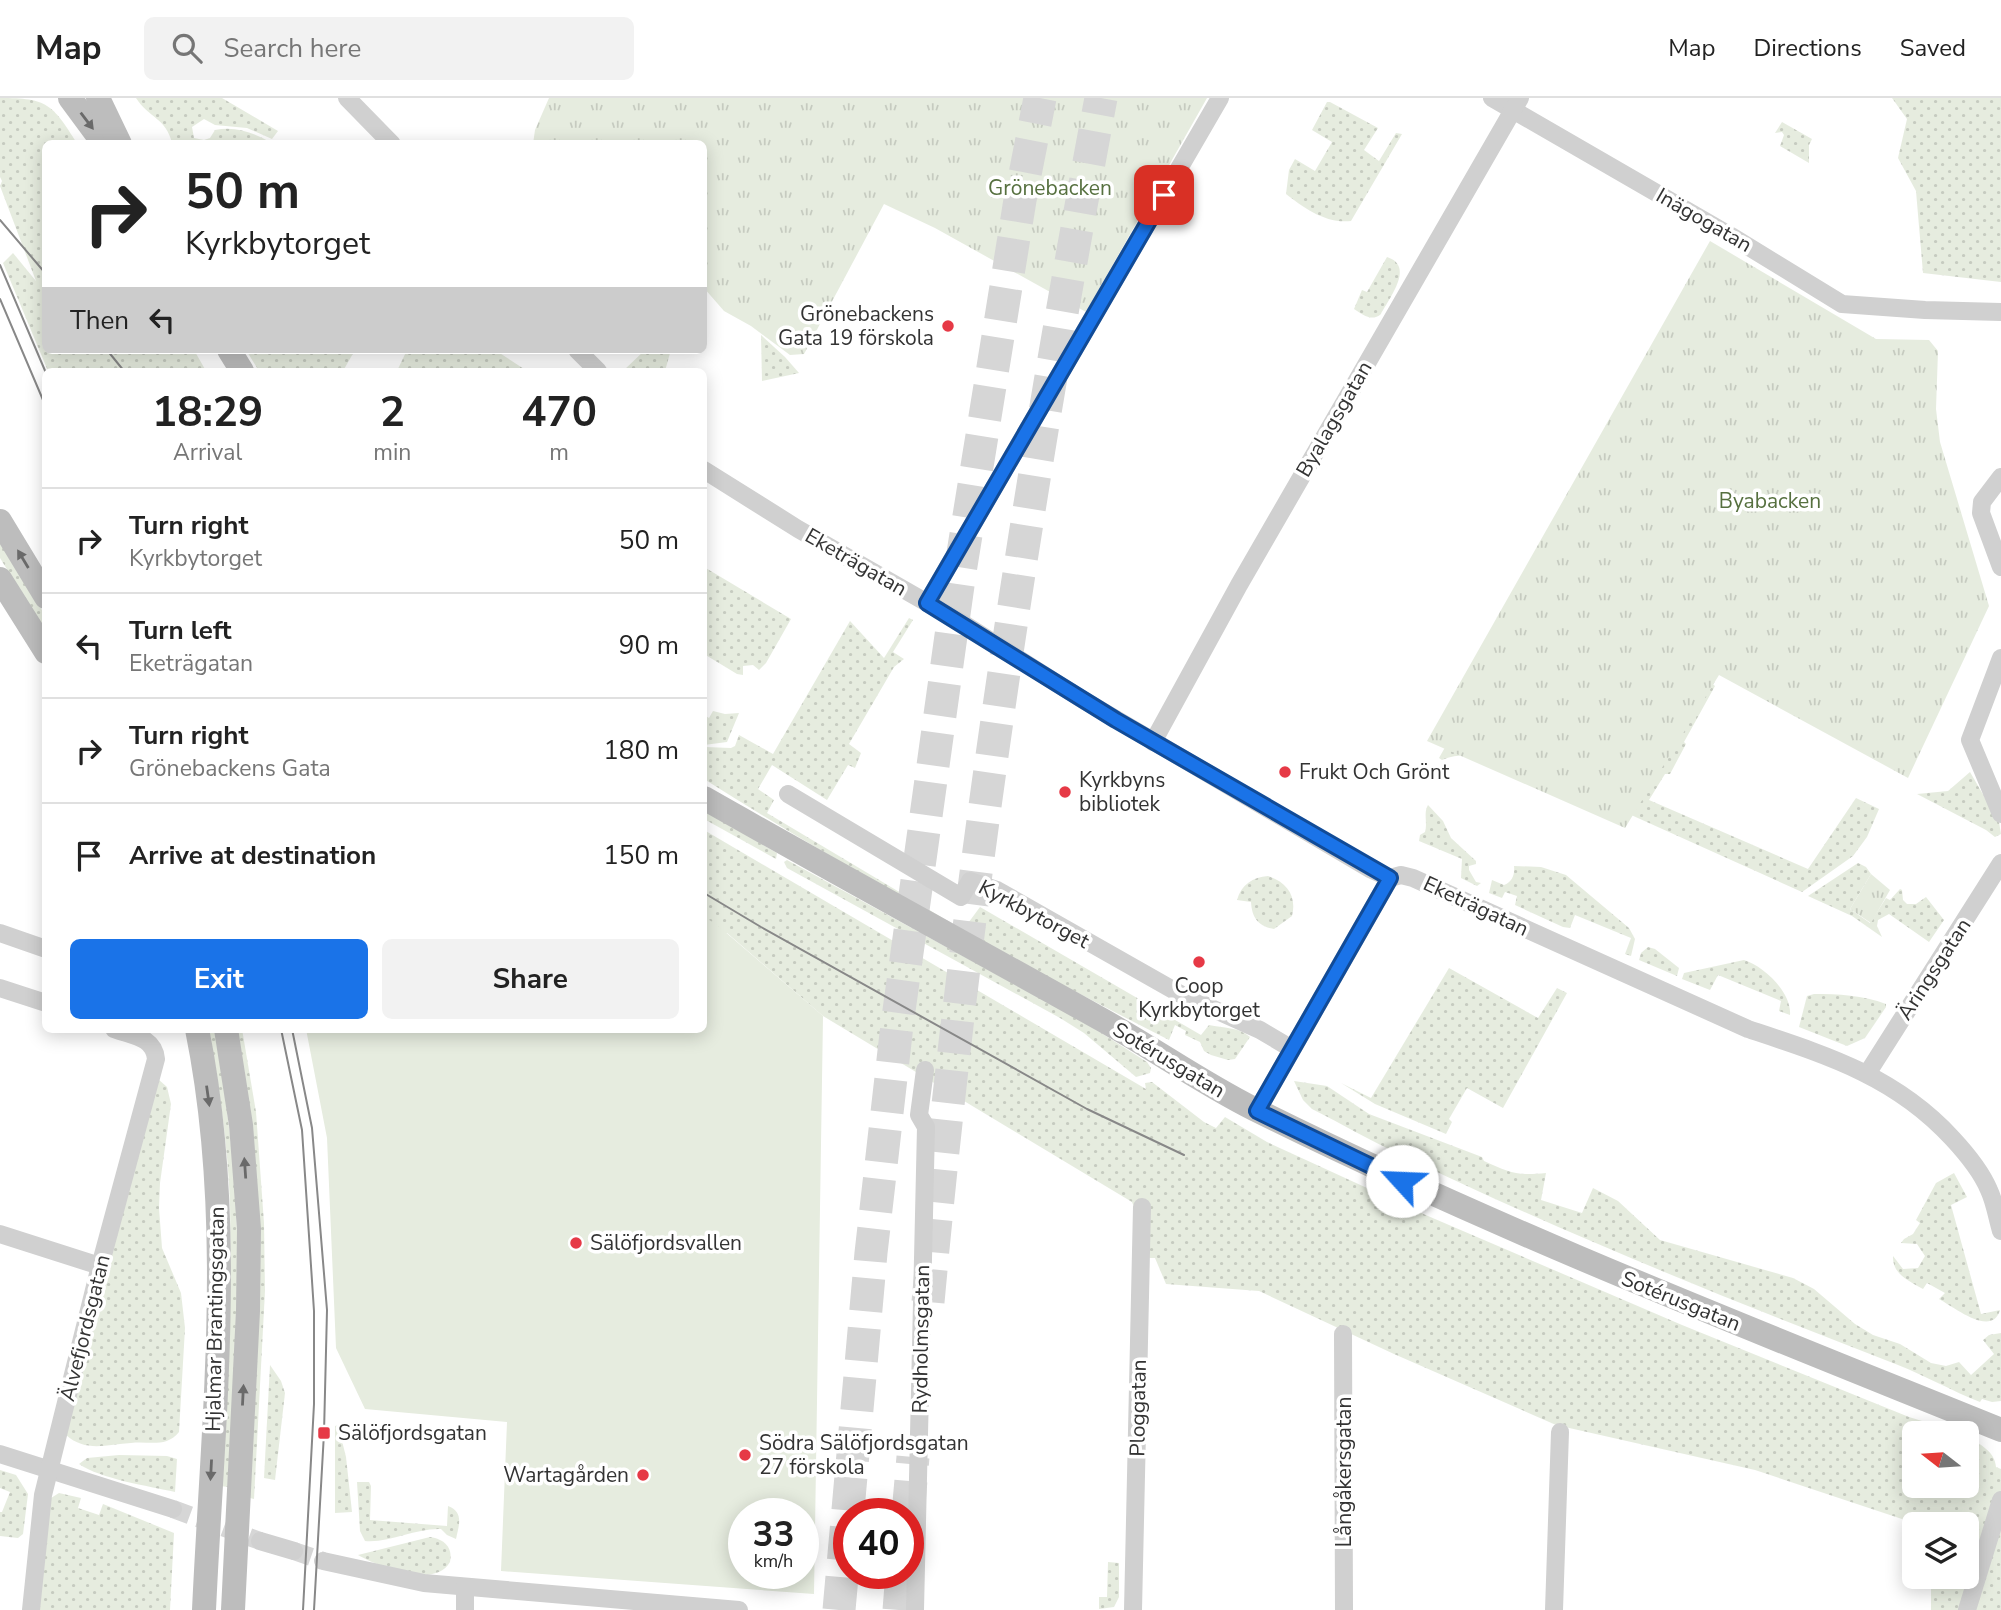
<!DOCTYPE html>
<meta charset="utf-8">
<style>
body{margin:0;font-family:"Nunito Sans",sans-serif;background:#f2f2f2;color:#222;height:100vh;display:flex;flex-direction:column;font-size:26px;white-space:nowrap}
*{box-sizing:border-box;margin:0}
p{font-size:23px;color:#767676}
.icon{flex:none;width:38px;height:38px;fill:none;stroke:currentColor;stroke-width:2;stroke-linecap:round;stroke-linejoin:round}
.map{position:relative;flex:1;overflow:hidden}
.sheet{position:absolute;left:42px;top:270px;width:665px;height:665px;display:flex;flex-direction:column;background:#fff;border-radius:10px;box-shadow:0 4px 18px #0003}
.sheet>*{flex:none}
.banner{position:absolute;left:42px;top:42px;width:665px;height:214px;border-radius:10px;box-shadow:0 4px 18px #0003;background:#fff;color:#222;overflow:hidden}
.needle{width:46px;rotate:287deg}
.fabs{position:absolute;left:1902px;top:1323px;display:grid;gap:14px}
.fabs a{display:grid;place-items:center;width:77px;height:77px;border-radius:10px;background:#fff;box-shadow:0 4px 18px #0003;font-size:35px}
.speed{position:absolute;left:728px;top:1400px;display:flex;gap:14px;font-size:35px;font-weight:700;text-align:center}
.speed>*{display:grid;place-content:center;width:91px;height:91px;border-radius:50%;background:#fff;box-shadow:0 4px 18px #0003;line-height:1}
.speed small{font-size:18px;font-weight:400}
.speed .limit{border:10px solid #d22;background:#fff;color:#111}
.pin{position:absolute;display:grid;place-items:center;width:60px;height:60px;color:#fff;margin:-30px;border-radius:14px;box-shadow:0 4px 10px #0006}
.me{position:absolute;width:77px;margin:-38px;rotate:295deg;stroke-linejoin:round;filter:drop-shadow(0 0 5px #0008)}
.turn{display:flex;align-items:center;gap:24px;height:147px;padding:0 28px;font-size:32px}
.turn .icon{width:91px;height:91px;stroke-width:2.5}
.turn b{display:block;font-size:49px;line-height:60px}
.then{display:flex;align-items:center;height:66px;padding:0 28px;background:#0003;gap:14px;font-size:26px}
.eta{display:flex;justify-content:space-evenly;align-items:center;height:119px;text-align:center}
.eta b{font-size:42px;font-weight:700;line-height:49px}
.button{display:flex;gap:14px;margin-top:auto;padding:14px 28px}
.button a{flex:1;height:80px;border-radius:10px;background:#1a73e8;color:#fff;font-size:28px;font-weight:700;line-height:80px;text-align:center}
.button a+a{background:#f2f2f2;color:#222}
ul{padding:0;list-style:none}
li{display:flex;align-items:center;gap:21px;height:105px;padding:0 28px;border-top:2px solid #e0e0e0}
li div{flex:1}
li b{display:block;font-size:26px}
li em{font-style:normal}
header{display:flex;align-items:center;gap:42px;box-sizing:border-box;height:98px;padding:0 35px;background:#fff;border-bottom:2px solid #e0e0e0}
header strong{font-size:33px}
nav{display:flex;gap:38px;margin-inline-start:auto;font-size:24px}
.search{width:490px;height:63px;background:#f2f2f2;display:flex;align-items:center;gap:18px;box-sizing:border-box;padding:0 24px;border-radius:10px;color:#767676;font-size:26px}
.map>svg:first-child{display:block}
.grass{fill:url(#grass-dots)}
.park{fill:url(#park-tufts)}
.pitch{fill:#e6ecdf;fill-rule:evenodd}
.lines{fill:none;stroke-linecap:round;stroke-linejoin:round}
.street-tunnel{stroke:#d6d6d6;stroke-width:18;stroke-dasharray:18 9;stroke-linecap:butt}
.highway-tunnel{stroke:#d6d6d6;stroke-width:33;stroke-dasharray:33 17;stroke-linecap:butt}
.street{stroke:#d0d0d0;stroke-width:18}
.secondary{stroke:#bdbdbd;stroke-width:24}
.tram{stroke:#888;stroke-width:2}
.oneway{fill:#6a6a6a}
.route-casing{stroke:#114b97;stroke-width:18}
.route{stroke:#1a73e8;stroke-width:12}
.poi-dot{fill:#e63946;stroke:#fff;stroke-width:2.5}
.labels{text-anchor:middle;dominant-baseline:central;stroke-width:7;stroke-linejoin:round;paint-order:stroke}
.park-label{font-size:21px;fill:#56703f;stroke:#fff}
.street-label{font-size:21px;fill:#333;stroke:#fff}
.poi-label{font-size:21px;fill:#333;stroke:#fff;text-anchor:start}
</style>
<header>
<strong>Map</strong>
<div class="search"><svg class="icon" aria-label="search" viewBox="0 0 24 24"><circle cx="10" cy="10" r="6"/><path d="M15 15l6 6"/></svg>Search here</div>
<nav><a>Map</a><a>Directions</a><a>Saved</a></nav>
</header>
<div class="map">
<svg width="2001" height="1512" viewBox="0 0 2001 1512">
<defs>
<pattern id="grass-dots" width="8" height="8" patternUnits="userSpaceOnUse" patternTransform="scale(1.75)"><rect width="8" height="8" fill="#e6ecdf"/><path d="M2 2h.1M6 6h.1" fill="none" stroke="#c6cbc0" stroke-width="1.8" stroke-linecap="round"/></pattern>
<pattern id="park-tufts" width="24" height="20" patternUnits="userSpaceOnUse" patternTransform="scale(1.75)"><rect width="24" height="20" fill="#e6ecdf"/><path d="M3 7l-1-3M5 7V3M7 7l1-3M15 17l-1-3M17 17v-4M19 17l1-3" fill="none" stroke="#c6cbc0"/></pattern>
</defs>
<rect width="100%" height="100%" fill="#fff"/>
<g class="grass">
<path d="M 0,0 C 48,0 52,6 77,45 L 46,46 L 46,252 L 194,252 L 206,273 L 48,273 L 3,165 L 13,155 L 36,183 L 0,88 L 2,83 L 0,79 Z"/>
<path d="M 136,0 L 222,0 L 278,33 L 272,41 L 247,30 L 215,27 L 204,21 L 192,29 L 194,40 L 204,42 L 210,40 L 215,32 C 235,28 252,34 270,44 L 259,45 L 252,42 L 249,45 L 172,45 C 166,20 149,20 136,0 Z"/>
<path d="M 1892,0 L 2001,0 L 2001,184 L 1923,175 L 1916,93 L 1898,60 L 1907,21 Z"/>
<path d="M 1327,4 L 1330,4 L 1378,30 L 1364,52 L 1379,63 L 1396,35 L 1402,36 L 1351,123 C 1326,126 1304,110 1286,96 L 1289,72 L 1295,61 L 1315,73 L 1332,44 L 1312,32 Z"/>
<path d="M 1782,24 L 1812,41 L 1809,47 L 1809,65 L 1780,48 L 1784,37 L 1782,34 L 1775,35 Z"/>
<path d="M 1387,159 C 1415,168 1390,199 1381,216 C 1372,224 1363,217 1354,211 L 1362,192 L 1367,194 Z"/>
<path d="M 761,237 L 785,259 L 799,275 L 762,283 Z"/>
<path d="M 246,252 L 355,252 L 343,273 L 259,273 Z"/>
<path d="M 407,252 L 495,252 L 527,273 L 397,273 Z"/>
<path d="M 645,252 L 661,252 L 670,255 L 665,273 L 623,273 Z"/>
<path d="M 0,443 L 45,517 L 45,533 L 0,460 Z"/>
<path d="M 1550,463 L 1567,467 L 1715,588 L 1684,644 L 1686,646 L 1670,676 L 1665,676 L 1649,702 L 1808,771 L 1856,700 L 1879,711 L 1867,739 L 1853,758 L 1802,794 L 1507,661 C 1486,659 1461,653 1442,662 L 1439,660 Z"/>
<path d="M 704,469 L 791,521 L 766,565 L 759,572 L 753,567 L 743,568 L 743,577 L 737,576 L 704,556 Z"/>
<path d="M 909,520 L 913,522 L 893,554 L 904,561 L 894,569 L 849,646 L 861,655 L 855,670 L 848,667 L 827,702 L 772,667 L 758,691 L 774,702 L 767,715 L 963,832 L 980,809 L 1201,937 L 1209,927 C 1223,930 1239,929 1250,939 L 1235,961 L 1228,962 L 1211,957 L 1204,953 L 1200,944 L 1185,937 L 1186,933 L 1175,927 L 1169,942 C 1010,861 854,776 704,681 L 705,649 L 731,650 L 735,648 L 739,637 L 773,656 L 850,523 L 884,560 Z"/>
<path d="M 713,613 L 725,616 L 739,615 L 727,644 L 704,647 L 704,617 L 709,620 Z"/>
<path d="M 1970,674 L 1999,724 L 2001,736 L 1995,739 L 1986,732 L 1917,696 L 1948,693 Z"/>
<path d="M 1428,707 L 1443,723 L 1451,740 L 1476,763 L 1476,766 L 1469,768 L 1469,772 L 1476,784 L 1481,785 L 1477,788 L 1461,780 L 1462,761 L 1419,743 L 1420,737 L 1425,734 C 1428,725 1423,715 1428,707 Z"/>
<path d="M 704,712 L 777,755 L 776,761 L 704,721 Z"/>
<path d="M 704,732 L 1146,991 L 1145,985 L 1152,984 L 1204,1024 L 1216,1030 L 1225,1019 L 1267,1044 L 1428,1118 L 1682,1227 L 1909,1319 L 1961,1335 L 1914,1335 L 1914,1388 L 1967,1388 L 1968,1338 C 1980,1347 1995,1353 1996,1369 L 2001,1371 L 2001,1512 L 1931,1512 L 1931,1479 L 1967,1479 L 1967,1426 L 1917,1426 L 1755,1372 L 1556,1327 L 1394,1256 L 1259,1193 L 1166,1186 L 1155,1160 L 1147,1160 L 1146,1138 L 1132,1104 L 823,918 L 727,835 L 704,844 Z"/>
<path d="M 787,762 L 1084,924 L 1147,964 L 1151,970 L 1150,975 L 1136,979 L 1084,935 L 1060,920 L 787,770 L 784,764 Z"/>
<path d="M 1858,765 L 1866,769 L 1871,776 L 1850,811 L 1870,825 L 1886,800 L 1890,802 L 1900,791 L 1902,792 L 1903,802 L 1907,806 L 1916,806 L 1926,799 L 1944,822 L 1929,844 L 1889,816 L 1878,822 L 1877,828 L 1882,839 L 1852,818 L 1808,798 Z"/>
<path d="M 1514,768 L 1541,769 L 1566,777 L 1629,830 L 1635,841 L 1631,858 L 1625,856 L 1631,840 L 1575,817 L 1570,830 L 1563,829 L 1515,807 L 1517,798 L 1505,794 L 1502,800 L 1489,795 L 1492,782 L 1504,787 C 1512,784 1515,777 1514,768 Z"/>
<path d="M 1268,778 C 1287,784 1297,798 1292,818 L 1274,831 C 1258,828 1252,820 1251,804 L 1237,802 C 1241,787 1253,779 1268,778 Z"/>
<path d="M 1648,849 L 1655,851 L 1679,870 L 1677,878 L 1639,862 L 1641,855 Z"/>
<path d="M 1744,862 C 1764,868 1792,895 1790,917 L 1779,913 L 1781,903 L 1718,877 L 1710,892 L 1682,881 L 1684,875 Z"/>
<path d="M 1449,870 L 1538,920 L 1557,890 L 1567,895 L 1503,1010 L 1467,990 L 1449,1021 L 1452,1024 L 1446,1036 L 1375,1006 L 1341,985 L 1371,1000 Z"/>
<path d="M 1814,896 C 1838,896 1863,897 1886,906 L 1886,909 L 1865,940 L 1847,948 L 1799,929 L 1807,898 Z"/>
<path d="M 209,931 L 215,931 C 226,998 235,1065 237,1133 C 239,1218 232,1304 228,1389 L 220,1388 C 225,1294 232,1200 230,1106 C 228,1047 219,989 209,931 Z"/>
<path d="M 237,931 L 242,931 L 256,1014 L 264,1125 L 265,1193 L 254,1401 L 250,1400 Z"/>
<path d="M 158,981 L 167,989 L 171,1006 L 160,1085 L 159,1110 L 162,1150 L 181,1195 L 185,1230 L 179,1334 C 166,1350 150,1343 131,1345 C 108,1346 86,1355 66,1337 L 66,1328 Z"/>
<path d="M 1294,983 L 1327,988 L 1369,1016 L 1482,1059 L 1484,1063 C 1510,1075 1518,1078 1546,1075 L 1541,1102 L 1582,1115 L 1593,1090 L 1618,1103 L 1660,1142 L 1793,1180 L 1814,1191 L 1855,1226 L 1873,1237 L 1900,1246 L 1931,1265 L 1946,1268 L 1959,1264 L 1971,1277 L 1994,1256 L 1983,1242 L 1989,1237 L 2001,1235 L 2001,1303 L 1992,1304 L 1982,1301 L 1980,1304 C 1952,1293 1926,1278 1898,1267 C 1730,1202 1563,1135 1401,1057 C 1371,1043 1342,1026 1312,1011 L 1303,1002 Z"/>
<path d="M 1954,1075 L 1967,1099 L 1951,1107 L 1981,1216 L 2000,1212 C 1992,1240 1954,1209 1939,1201 L 1945,1195 L 1927,1185 L 1923,1191 C 1909,1183 1892,1176 1893,1158 L 1903,1171 L 1918,1170 L 1925,1158 L 1917,1146 L 1901,1145 L 1904,1141 L 1913,1136 L 1920,1125 L 1916,1122 L 1936,1085 Z"/>
<path d="M 270,1267 L 281,1283 L 285,1295 L 275,1382 L 264,1380 Z"/>
<path d="M 338,1327 L 346,1359 L 352,1414 L 335,1415 L 335,1328 Z"/>
<path d="M 119,1357 L 167,1358 L 177,1361 L 175,1394 C 148,1388 101,1381 79,1366 L 87,1360 Z"/>
<path d="M 0,1372 L 16,1377 L 28,1396 L 23,1436 L 18,1440 L 0,1438 L 0,1414 L 2,1414 L 10,1394 L 0,1390 Z"/>
<path d="M 369,1384 L 371,1388 L 370,1422 L 447,1428 L 448,1408 C 464,1414 459,1427 456,1441 L 447,1437 L 441,1431 C 415,1430 391,1445 365,1443 L 360,1433 L 357,1384 Z"/>
<path d="M 59,1395 L 81,1400 L 78,1410 L 99,1417 L 103,1406 L 174,1435 L 170,1512 L 38,1512 L 51,1400 Z"/>
<path d="M 430,1439 C 444,1441 453,1449 450,1464 C 435,1491 379,1469 358,1457 Z"/>
<path d="M 1108,1464 L 1119,1465 L 1119,1499 L 1114,1509 L 1099,1511 L 1099,1499 L 1107,1499 Z"/>
</g>
<g class="park">
<path d="M 549,0 L 1207,0 L 1086,214 L 935,130 L 884,106 L 804,256 L 790,257 L 751,228 L 724,213 L 704,190 L 704,46 L 533,46 L 535,32 Z"/>
<path d="M 1710,143 L 1876,241 L 1929,242 L 1938,253 L 1936,311 L 1940,344 L 1989,508 L 1908,680 L 1719,577 L 1625,730 L 1427,643 Z"/>
<path d="M 1871,776 L 1890,792 L 1871,825 L 1850,811 Z"/>
</g>
<path class="pitch" d="M 704,819 L 716,826 L 823,918 L 814,1496 L 501,1473 L 507,1324 L 365,1311 L 336,1250 L 327,1040 L 306,931 L 704,931 ZM 744,1416 L 803,1416 L 803,1475 L 744,1475 Z"/>
<g class="lines">
<g class="street-tunnel">
<path d="M 173,1411 L 260,1443"/>
<path d="M 294,1453 L 323,1463"/>
</g>
<g class="highway-tunnel">
<path d="M 928,1204 C 965,801 1026,398 1101,0"/>
<path d="M 908,1416 L 913,1359"/>
<path d="M 839,1512 L 871,1155 L 897,927 L 959,480 L 1020,102 L 1040,0"/>
<path d="M 899,1512 L 902,1475"/>
</g>
<g class="street">
<path d="M 347,0 L 392,46"/>
<path d="M 1492,0 L 1731,138 L 1842,206 L 1925,212 L 2001,214"/>
<path d="M 577,252 L 598,273"/>
<path d="M 704,372 L 798,431 L 964,526 L 1080,600 L 1370,771 L 1390,780 L 1401,777 L 1413,780 L 1748,931 C 1826,957 1895,978 1952,1040 C 1966,1055 1981,1073 1989,1092 C 1995,1105 1997,1120 2001,1133"/>
<path d="M 2001,379 L 1982,404 L 1981,415 L 2001,469"/>
<path d="M 927,505 L 1220,0"/>
<path d="M 2001,560 L 1970,642 L 2001,716"/>
<path d="M 1153,644 L 1239,487 L 1520,0"/>
<path d="M 788,696 L 961,799 L 970,783 L 997,792 L 1182,897 L 1260,932 L 1292,951"/>
<path d="M 0,835 L 46,851"/>
<path d="M 0,890 L 46,905"/>
<path d="M 1867,976 L 2001,765"/>
<path d="M 1257,1013 L 1390,780"/>
<path d="M 0,1136 L 100,1168"/>
<path d="M 1343,1236 L 1344,1512"/>
<path d="M 0,1356 L 173,1411"/>
<path d="M 260,1443 L 294,1453"/>
<path d="M 323,1463 L 424,1485 L 739,1512"/>
<path d="M 31,1512 L 43,1397 L 100,1168 L 156,961 C 154,939 133,938 114,931"/>
<path d="M 465,1512 L 465,1489"/>
<path d="M 915,1512 L 926,1029 L 919,1017 L 925,972"/>
<path d="M 1133,1512 L 1142,1109"/>
<path d="M 1554,1512 L 1560,1334"/>
<path d="M 1967,1512 L 2001,1402"/>
</g>
<g class="secondary">
<path d="M 70,0 L 104,46"/>
<path d="M 98,0 L 120,46"/>
<path d="M 229,252 L 242,273"/>
<path d="M 0,423 L 46,499"/>
<path d="M 0,481 L 46,554"/>
<path d="M 704,700 C 834,774 966,846 1097,919 C 1150,948 1200,984 1254,1011 C 1497,1132 1749,1230 2001,1332"/>
<path d="M 197,931 C 236,1123 213,1318 204,1512"/>
<path d="M 226,931 L 241,1027 L 249,1131 L 248,1213 L 233,1512"/>
</g>
<g class="tram">
<path d="M 0,122 L 46,176"/>
<path d="M 0,167 L 46,275"/>
<path d="M 0,201 L 46,309"/>
<path d="M 107,252 L 124,273"/>
<path d="M 704,795 L 761,829 L 1087,1011 L 1184,1057"/>
<path d="M 281,931 L 302,1032 L 314,1213 L 314,1306 L 303,1512"/>
<path d="M 292,931 L 312,1030 L 327,1212 L 324,1335 L 314,1512"/>
</g>
</g>
<defs><path id="oneway-solid" d="M-6-.8H1V-3.2L6.5 0L1 3.2V.8H-6Z" transform="scale(1.75)"/></defs>
<g class="oneway">
<use href="#oneway-solid" transform="translate(87 23) rotate(53)"/>
<use href="#oneway-solid" transform="translate(23 461) rotate(-121)"/>
<use href="#oneway-solid" transform="translate(208 998) rotate(82)"/>
<use href="#oneway-solid" transform="translate(245 1070) rotate(-94)"/>
<use href="#oneway-solid" transform="translate(243 1297) rotate(-87)"/>
<use href="#oneway-solid" transform="translate(211 1372) rotate(93)"/>
</g>
<g class="lines">
<g class="route-casing">
<path id="route" d="M 1164,97 L 927,505 L 1116,622 L 1390,780 L 1257,1013 L 1402,1083"/>
</g>
<use href="#route" class="route"/>
</g>
<g class="poi-dot">
<circle cx="948" cy="228" r="7"/>
<circle cx="1285" cy="674" r="7"/>
<circle cx="1065" cy="694" r="7"/>
<circle cx="1199" cy="864" r="7"/>
<circle cx="576" cy="1145" r="7"/>
<rect x="317" y="1328" width="14" height="14" rx="3.5"/>
<circle cx="745" cy="1357" r="7"/>
<circle cx="643" cy="1377" r="7"/>
</g>
<g class="labels">
<g class="park-label">
<text x="1050" y="90">Grönebacken</text>
<text x="1770" y="403">Byabacken</text>
</g>
<g class="street-label">
<text transform="translate(1704 122) rotate(30)">Inägogatan</text>
<text transform="translate(1334 321) rotate(-60)">Byalagsgatan</text>
<text transform="translate(856 464) rotate(30)">Eketrägatan</text>
<text transform="translate(1476 808) rotate(25)">Eketrägatan</text>
<text transform="translate(1034 816) rotate(28)">Kyrkbytorget</text>
<text transform="translate(1934 871) rotate(-57)">Äringsgatan</text>
<text transform="translate(1169 962) rotate(31)">Sotérusgatan</text>
<text transform="translate(1681 1203) rotate(22)">Sotérusgatan</text>
<text transform="translate(215 1221) rotate(-89)">Hjalmar Brantingsgatan</text>
<text transform="translate(85 1230) rotate(-76)">Älvefjordsgatan</text>
<text transform="translate(921 1241) rotate(-89)">Rydholmsgatan</text>
<text transform="translate(1138 1310) rotate(-89)">Ploggatan</text>
<text transform="translate(1344 1374) rotate(-90)">Långåkersgatan</text>
</g>
<g class="poi-label">
<text x="934" y="216" text-anchor="end">Grönebackens<tspan x="934" dy="24">Gata 19 förskola</tspan></text>
<text x="1299" y="674">Frukt Och Grönt</text>
<text x="1079" y="682">Kyrkbyns<tspan x="1079" dy="24">bibliotek</tspan></text>
<text x="1199" y="888" text-anchor="middle">Coop<tspan x="1199" dy="24">Kyrkbytorget</tspan></text>
<text x="590" y="1145">Sälöfjordsvallen</text>
<text x="338" y="1335">Sälöfjordsgatan</text>
<text x="759" y="1345">Södra Sälöfjordsgatan<tspan x="759" dy="24">27 förskola</tspan></text>
<text x="629" y="1377" text-anchor="end">Wartagården</text>
</g>
</g>
</svg>
<div class="fabs">
<a><svg class="needle" viewBox="-14 -14 28 28"><path d="M0-13l5 13h-10z" fill="#e53935"/><path d="M0 13l5-13h-10z" fill="#767676"/></svg></a>
<a><svg class="icon" aria-label="layers" viewBox="0 0 24 24"><path d="M12 4l9 5-9 5-9-5zM3 14l9 5 9-5"/></svg></a>
</div>
<div class="speed"><div>33<small>km/h</small></div><div class="limit">40</div></div>
<div class="pin" style="left:1164px;top:97px;background:#d93025"><svg class="icon" aria-label="arrive" viewBox="0 0 24 24"><path d="M6 21V4h12l-3 4 3 4H6"/></svg></div>
<svg class="me" style="left:1402px;top:1083px" viewBox="-20 -20 40 40"><circle r="19" fill="#fff"/><path d="M0-13L10 11 0 6-10 11z" fill="#1a73e8"/></svg>
<div class="banner">
<div class="turn"><svg class="icon" aria-label="right" viewBox="0 0 24 24"><path d="M7 20v-9h11M14 6l5 5-5 5"/></svg><div><b>50 m</b>Kyrkbytorget</div></div>
<div class="then">Then<svg class="icon" aria-label="left" viewBox="0 0 24 24"><path d="M17 20v-9H6M10 6l-5 5 5 5"/></svg></div>
</div>
<section class="sheet">
<div class="eta">
<div><b>18:29</b><p>Arrival</p></div>
<div><b>2</b><p>min</p></div>
<div><b>470</b><p>m</p></div>
</div>
<ul>
<li><svg class="icon" aria-label="right" viewBox="0 0 24 24"><path d="M7 20v-9h11M14 6l5 5-5 5"/></svg><div><b>Turn right</b><p>Kyrkbytorget</p></div><em>50 m</em></li>
<li><svg class="icon" aria-label="left" viewBox="0 0 24 24"><path d="M17 20v-9H6M10 6l-5 5 5 5"/></svg><div><b>Turn left</b><p>Eketrägatan</p></div><em>90 m</em></li>
<li><svg class="icon" aria-label="right" viewBox="0 0 24 24"><path d="M7 20v-9h11M14 6l5 5-5 5"/></svg><div><b>Turn right</b><p>Grönebackens Gata</p></div><em>180 m</em></li>
<li><svg class="icon" aria-label="arrive" viewBox="0 0 24 24"><path d="M6 21V4h12l-3 4 3 4H6"/></svg><div><b>Arrive at destination</b></div><em>150 m</em></li>
</ul>
<div class="button"><a>Exit</a><a>Share</a></div>
</section>
</div>
